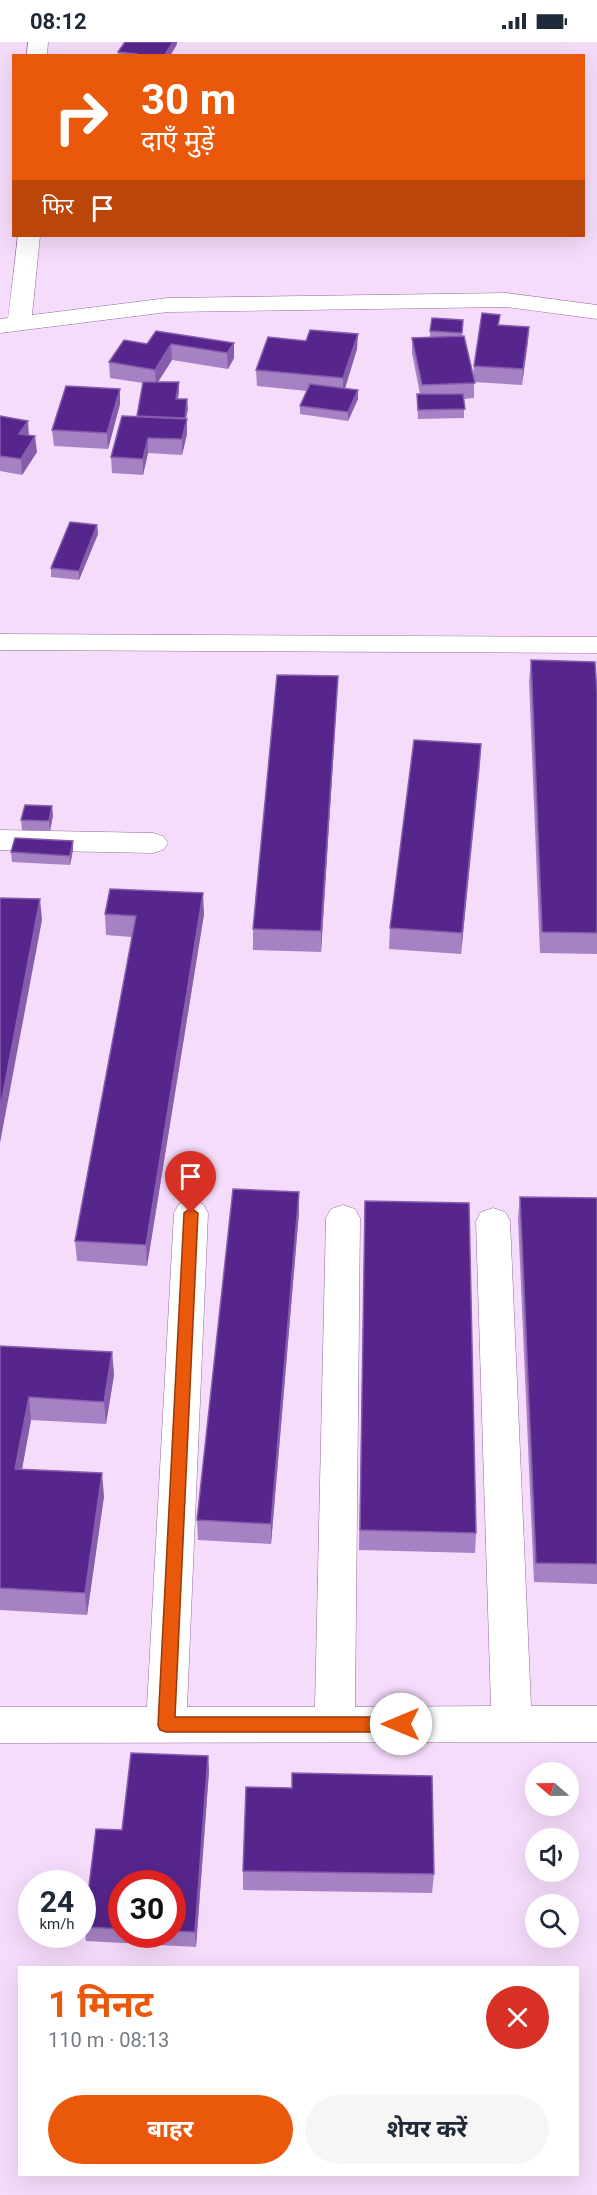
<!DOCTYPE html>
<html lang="hi">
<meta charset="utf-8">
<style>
body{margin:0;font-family:Roboto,"Noto Sans Devanagari",sans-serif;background:#f6f6f7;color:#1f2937;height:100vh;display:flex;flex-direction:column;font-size:22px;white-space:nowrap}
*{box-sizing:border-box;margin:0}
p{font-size:20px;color:#747a83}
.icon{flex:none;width:33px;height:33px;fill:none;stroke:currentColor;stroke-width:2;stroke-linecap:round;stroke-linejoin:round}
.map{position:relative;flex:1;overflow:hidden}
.details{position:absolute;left:18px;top:1924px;width:561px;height:210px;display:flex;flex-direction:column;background:#fff;border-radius:0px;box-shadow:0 6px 24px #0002}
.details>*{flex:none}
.hud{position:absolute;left:12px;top:12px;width:573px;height:183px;border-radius:0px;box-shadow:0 6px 24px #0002;background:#ea580c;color:#fff;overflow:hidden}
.needle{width:39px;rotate:290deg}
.tools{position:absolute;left:525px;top:1720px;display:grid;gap:12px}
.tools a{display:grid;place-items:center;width:54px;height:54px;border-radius:50%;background:#fff;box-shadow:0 6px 24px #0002;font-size:30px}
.speed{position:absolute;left:18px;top:1828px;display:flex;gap:12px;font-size:30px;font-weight:700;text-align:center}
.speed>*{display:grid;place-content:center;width:78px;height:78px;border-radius:50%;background:#fff;box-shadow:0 6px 24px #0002;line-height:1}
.speed small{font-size:15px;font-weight:400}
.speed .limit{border:9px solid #d22;background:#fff;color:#111}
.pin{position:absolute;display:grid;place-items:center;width:51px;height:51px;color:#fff;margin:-62px -26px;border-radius:50% 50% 50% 0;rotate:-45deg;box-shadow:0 0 6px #0007}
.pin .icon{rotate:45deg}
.me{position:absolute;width:66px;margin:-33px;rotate:270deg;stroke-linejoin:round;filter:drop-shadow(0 0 4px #0008)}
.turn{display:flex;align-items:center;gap:21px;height:126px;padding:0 30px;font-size:27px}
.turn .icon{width:78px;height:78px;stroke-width:2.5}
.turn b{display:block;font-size:42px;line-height:51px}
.then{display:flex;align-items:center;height:57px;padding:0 30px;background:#0003;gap:12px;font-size:22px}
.round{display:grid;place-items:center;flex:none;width:63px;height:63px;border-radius:32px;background:#f6f6f7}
.summary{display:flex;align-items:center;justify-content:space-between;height:102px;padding:0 30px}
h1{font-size:36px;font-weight:700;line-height:45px;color:#ea580c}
.action{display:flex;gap:12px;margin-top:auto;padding:12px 30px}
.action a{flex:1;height:69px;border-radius:36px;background:#ea580c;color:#fff;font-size:24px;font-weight:700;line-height:69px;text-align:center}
.action a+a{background:#f6f6f7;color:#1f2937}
.status{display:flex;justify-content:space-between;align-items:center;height:42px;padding:0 30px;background:#fff;direction:ltr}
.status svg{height:16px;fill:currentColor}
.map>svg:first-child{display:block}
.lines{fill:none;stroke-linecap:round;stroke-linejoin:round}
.street-casing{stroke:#926a9a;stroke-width:1}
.street{fill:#fff;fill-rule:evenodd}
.wall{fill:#a681c4;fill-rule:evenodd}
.shaded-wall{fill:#865dad}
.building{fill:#56268c;stroke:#865dad;stroke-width:1.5}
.route{fill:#ea580c;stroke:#983908;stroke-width:1.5}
</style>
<div class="status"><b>08:12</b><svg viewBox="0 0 49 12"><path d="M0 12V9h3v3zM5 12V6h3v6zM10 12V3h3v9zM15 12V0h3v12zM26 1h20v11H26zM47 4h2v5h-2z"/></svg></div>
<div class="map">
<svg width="597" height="2153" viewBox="0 0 597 2153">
<rect width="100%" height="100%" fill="#f6dcfb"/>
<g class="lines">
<g class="street-casing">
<g id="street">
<path d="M 28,0 L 48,0 L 47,14 L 27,14 Z"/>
<path d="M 18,194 L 40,194 L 32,273 L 168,256 L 507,251 L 597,263 L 597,277 L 507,265 L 168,270 L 0,291 L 0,277 L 8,276 Z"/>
<path d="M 0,592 L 597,595 L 597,611 L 0,608 Z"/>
<path d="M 0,788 L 153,791 L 163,794 L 168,801 L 163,808 L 153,811 L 0,808 Z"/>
<path d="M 191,1158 L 203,1162 L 208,1171 L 187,1665 L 315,1665 L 326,1176 L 331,1167 L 343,1163 L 355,1167 L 360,1176 L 355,1665 L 491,1664 L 476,1179 L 481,1170 L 493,1166 L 505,1170 L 510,1179 L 531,1664 L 597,1664 L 597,1700 L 0,1701 L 0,1665 L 147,1665 L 174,1171 L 179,1162 Z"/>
</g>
</g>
<use href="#street" class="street"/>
</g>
<g class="wall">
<path d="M 177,2 L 170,14 L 119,14 L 118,10 Z"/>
<path d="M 500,273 L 499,283 L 529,285 L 522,343 L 474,340 L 474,356 L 464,357 L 464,376 L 418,377 L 417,352 L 420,352 L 412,311 L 412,296 L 430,295 L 430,289 L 463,278 L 462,294 L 473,334 L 474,324 Z"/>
<path d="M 234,301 L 234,316 L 228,327 L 172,318 L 158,340 L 179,349 L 178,357 L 188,366 L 186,377 L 187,392 L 182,413 L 148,411 L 143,433 L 112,431 L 111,415 L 137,374 L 143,341 L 110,336 L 109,320 L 147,302 Z"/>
<path d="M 357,307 L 345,347 L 358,357 L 348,379 L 300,372 L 300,364 L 307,349 L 257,344 L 256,328 Z"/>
<path d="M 120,347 L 120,362 L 108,407 L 54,404 L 52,388 Z"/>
<path d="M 0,374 L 29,394 L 37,410 L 22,433 L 0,429 Z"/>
<path d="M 97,483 L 98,492 L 79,538 L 51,535 L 51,526 Z"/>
<path d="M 531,618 L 597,652 L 597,912 L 540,911 L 529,639 Z"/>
<path d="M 337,655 L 321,910 L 253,908 L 253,887 Z"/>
<path d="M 481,702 L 461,912 L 389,907 L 390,886 Z"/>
<path d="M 53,773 L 50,789 L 22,788 L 21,778 Z"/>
<path d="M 73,799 L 73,808 L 70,823 L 12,820 L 11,810 Z"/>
<path d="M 105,872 L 204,872 L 147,1224 L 77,1219 L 75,1199 L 132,895 L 106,893 Z"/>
<path d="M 520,1155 L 597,1156 L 597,1542 L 534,1540 L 518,1176 Z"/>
<path d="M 365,1159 L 476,1491 L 475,1511 L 359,1508 Z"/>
<path d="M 299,1170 L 271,1502 L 198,1498 L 197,1478 Z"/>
<path d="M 0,1304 L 112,1310 L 114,1333 L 106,1382 L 31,1378 L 22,1427 L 104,1454 L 87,1573 L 0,1568 Z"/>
<path d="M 208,1714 L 209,1729 L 196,1905 L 86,1899 L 84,1885 ZM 122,1842 L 172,1842 L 172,1893 L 122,1893 Z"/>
<path d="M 243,1829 L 434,1832 L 432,1851 L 243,1848 Z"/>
</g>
<g class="shaded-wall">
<path d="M 173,0 L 177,0 L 177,2 L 170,14 L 164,14 Z"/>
<path d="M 529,285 L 528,300 L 522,343 L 523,327 Z"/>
<path d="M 358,292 L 357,307 L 343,352 L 343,336 Z"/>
<path d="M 234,301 L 234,316 L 228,327 L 227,311 Z"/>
<path d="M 171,302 L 172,318 L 156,343 L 155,328 Z"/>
<path d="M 179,340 L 179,349 L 176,366 L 176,357 Z"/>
<path d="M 120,347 L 120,362 L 108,407 L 107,391 Z"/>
<path d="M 358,348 L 358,357 L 348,379 L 348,370 Z"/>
<path d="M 187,357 L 188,366 L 185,382 L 187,377 L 187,392 L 182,413 L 182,397 Z"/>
<path d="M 28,379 L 29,395 L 19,392 Z"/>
<path d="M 35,394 L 37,410 L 22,433 L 21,417 Z"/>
<path d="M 148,396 L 148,411 L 143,433 L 143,417 Z"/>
<path d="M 97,483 L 98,492 L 79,538 L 79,529 Z"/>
<path d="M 338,634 L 337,655 L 321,910 L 321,889 Z"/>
<path d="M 481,702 L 480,723 L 461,912 L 462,891 Z"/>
<path d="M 52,764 L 53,773 L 50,789 L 49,779 Z"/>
<path d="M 73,799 L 73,808 L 70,823 L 70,814 Z"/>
<path d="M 203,851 L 204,872 L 147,1224 L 146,1203 Z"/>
<path d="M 40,857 L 42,878 L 0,1101 L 0,1067 Z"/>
<path d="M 299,1150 L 299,1170 L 271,1502 L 271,1482 Z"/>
<path d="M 112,1310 L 114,1333 L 106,1382 L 104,1360 Z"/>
<path d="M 29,1355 L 31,1378 L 18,1449 L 15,1427 Z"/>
<path d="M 102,1431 L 104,1454 L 87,1573 L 85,1551 Z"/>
<path d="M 208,1714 L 209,1729 L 196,1905 L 195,1890 Z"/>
</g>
<g class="building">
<path d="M 125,0 L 173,0 L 164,14 L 137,14 L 137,12 L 118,10 Z"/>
<path d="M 482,271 L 500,273 L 498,283 L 529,285 L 523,327 L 474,324 Z"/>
<path d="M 432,276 L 463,278 L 462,291 L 430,289 Z"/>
<path d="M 310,288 L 358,292 L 343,336 L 256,328 L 268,295 L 306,299 Z"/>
<path d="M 156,289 L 234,301 L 227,311 L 171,302 L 155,328 L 109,320 L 124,298 L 147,302 Z"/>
<path d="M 464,294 L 475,341 L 422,343 L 412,296 Z"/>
<path d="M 143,340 L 179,340 L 176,357 L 187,357 L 185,376 L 137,374 Z"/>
<path d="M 310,342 L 358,348 L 348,370 L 300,364 Z"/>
<path d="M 66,344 L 120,347 L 107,391 L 52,388 Z"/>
<path d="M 417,352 L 463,352 L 465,367 L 418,368 Z"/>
<path d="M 0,374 L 28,379 L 19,392 L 35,394 L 21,417 L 0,414 Z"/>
<path d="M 122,374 L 187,377 L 182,397 L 148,396 L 143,417 L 111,415 Z"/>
<path d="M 70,480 L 97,483 L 79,529 L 51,526 Z"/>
<path d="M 531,618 L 595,620 L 597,652 L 597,891 L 542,890 Z"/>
<path d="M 277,633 L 338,634 L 321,889 L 253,887 Z"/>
<path d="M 414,698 L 481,702 L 462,891 L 390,886 Z"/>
<path d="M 25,763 L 52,764 L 49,779 L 21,778 Z"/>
<path d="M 15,796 L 73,799 L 70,814 L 11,810 Z"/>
<path d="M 110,847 L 203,851 L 146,1203 L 75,1199 L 136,874 L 105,872 Z"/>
<path d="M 0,856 L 40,857 L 0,1067 Z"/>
<path d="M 233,1147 L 299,1150 L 271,1482 L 197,1478 Z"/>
<path d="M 520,1155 L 597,1156 L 597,1522 L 536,1521 Z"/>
<path d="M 365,1159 L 469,1161 L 476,1491 L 360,1488 Z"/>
<path d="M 0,1304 L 112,1310 L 104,1360 L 29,1355 L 15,1427 L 102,1431 L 85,1551 L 0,1546 Z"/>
<path d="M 131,1711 L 208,1714 L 195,1890 L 172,1889 L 172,1842 L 122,1842 L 122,1887 L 84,1885 L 96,1787 L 122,1788 Z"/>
<path d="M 292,1731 L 432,1734 L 434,1832 L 243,1829 L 246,1745 L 292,1746 Z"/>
</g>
<path class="route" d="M 191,1166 L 198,1171 L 175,1675 L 401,1675 L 407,1677 L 409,1682 L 407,1687 L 401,1690 L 166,1690 L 160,1688 L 158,1683 L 184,1171 Z"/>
</svg>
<div class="tools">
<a><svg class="needle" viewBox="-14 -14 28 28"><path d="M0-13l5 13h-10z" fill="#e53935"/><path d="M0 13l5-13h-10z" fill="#747a83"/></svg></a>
<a><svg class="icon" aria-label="sound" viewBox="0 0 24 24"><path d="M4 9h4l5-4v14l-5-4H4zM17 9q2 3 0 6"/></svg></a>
<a><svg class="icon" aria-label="search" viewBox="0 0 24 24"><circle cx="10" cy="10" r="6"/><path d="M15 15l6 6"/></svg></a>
</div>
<div class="speed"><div>24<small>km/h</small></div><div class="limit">30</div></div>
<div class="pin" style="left:191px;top:1171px;background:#d93025"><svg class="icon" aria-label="arrive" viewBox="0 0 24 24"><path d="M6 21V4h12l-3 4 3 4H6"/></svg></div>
<svg class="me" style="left:401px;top:1682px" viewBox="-20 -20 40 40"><circle r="19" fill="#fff"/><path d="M0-13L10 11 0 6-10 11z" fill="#ea580c"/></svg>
<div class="hud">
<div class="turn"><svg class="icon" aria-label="right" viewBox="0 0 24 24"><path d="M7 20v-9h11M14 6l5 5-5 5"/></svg><div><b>30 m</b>दाएँ मुड़ें</div></div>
<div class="then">फिर<svg class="icon" aria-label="arrive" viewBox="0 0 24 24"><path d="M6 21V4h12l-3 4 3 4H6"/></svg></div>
</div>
<section class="details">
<div class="summary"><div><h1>1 मिनट</h1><p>110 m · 08:13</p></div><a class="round" style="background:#d93025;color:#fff"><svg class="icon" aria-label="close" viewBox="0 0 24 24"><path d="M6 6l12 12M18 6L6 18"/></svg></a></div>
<div class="action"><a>बाहर</a><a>शेयर करें</a></div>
</section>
</div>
